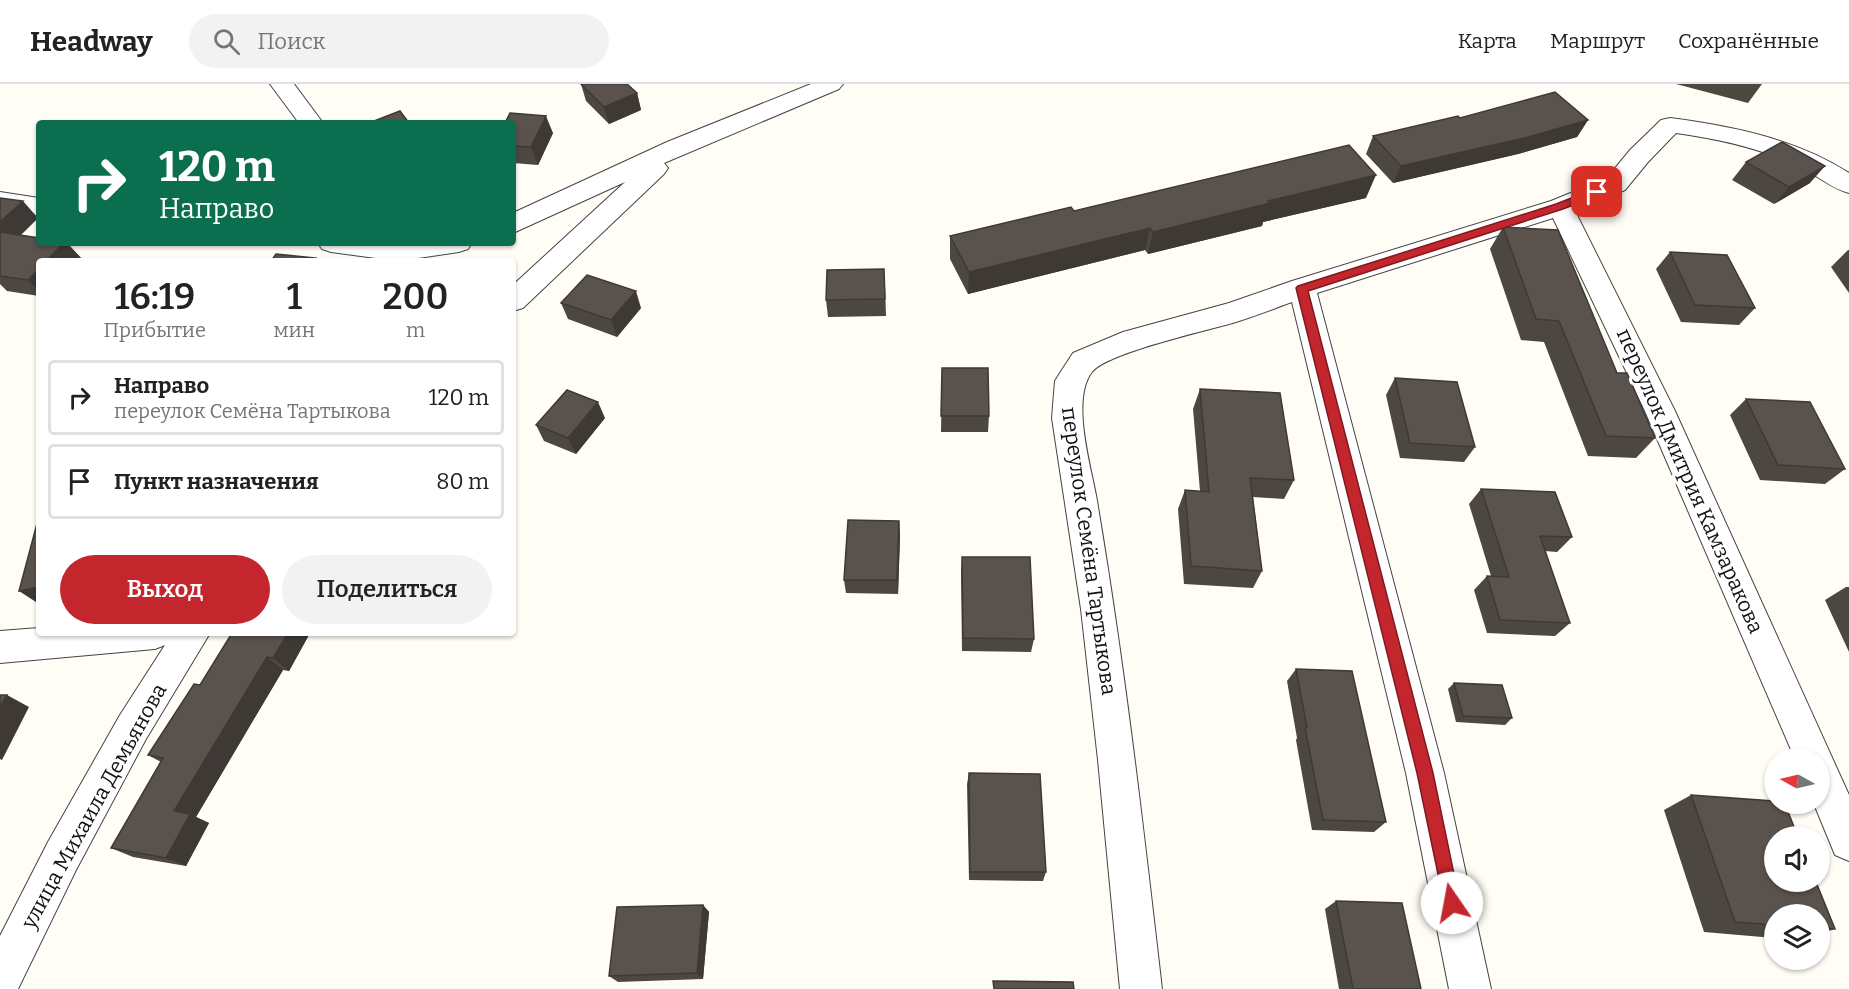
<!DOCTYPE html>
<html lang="ru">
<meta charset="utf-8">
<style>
body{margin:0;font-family:Bitter,serif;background:#f2f2f2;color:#222;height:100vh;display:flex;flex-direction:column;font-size:22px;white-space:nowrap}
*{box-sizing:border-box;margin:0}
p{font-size:20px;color:#767676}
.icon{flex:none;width:33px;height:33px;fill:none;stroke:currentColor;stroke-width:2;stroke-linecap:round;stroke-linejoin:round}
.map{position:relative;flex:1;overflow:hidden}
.panel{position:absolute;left:36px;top:174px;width:480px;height:378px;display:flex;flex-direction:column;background:#fff;border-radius:6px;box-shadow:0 2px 4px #0004}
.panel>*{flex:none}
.top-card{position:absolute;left:36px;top:36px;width:480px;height:126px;border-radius:6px;box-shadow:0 2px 4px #0004;background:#0b6e4f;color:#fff;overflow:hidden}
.needle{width:39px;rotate:278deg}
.fabs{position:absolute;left:1764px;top:664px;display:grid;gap:12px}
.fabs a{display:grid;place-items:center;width:66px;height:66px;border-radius:50%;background:#fff;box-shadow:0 2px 4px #0004;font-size:30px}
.pin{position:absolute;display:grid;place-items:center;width:51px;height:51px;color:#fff;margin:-26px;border-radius:12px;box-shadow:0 3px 9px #0006}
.me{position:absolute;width:66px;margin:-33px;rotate:348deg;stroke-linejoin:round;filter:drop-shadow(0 0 4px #0008)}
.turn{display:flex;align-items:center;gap:21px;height:126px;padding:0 24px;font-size:27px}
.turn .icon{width:78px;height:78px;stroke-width:2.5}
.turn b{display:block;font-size:42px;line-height:51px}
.eta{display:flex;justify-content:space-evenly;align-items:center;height:102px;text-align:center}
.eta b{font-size:36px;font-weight:600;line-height:42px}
.action{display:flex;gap:12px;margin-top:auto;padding:12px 24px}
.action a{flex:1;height:69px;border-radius:36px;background:#c4262e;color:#fff;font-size:24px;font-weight:600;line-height:69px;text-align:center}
.action a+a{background:#f2f2f2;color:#222}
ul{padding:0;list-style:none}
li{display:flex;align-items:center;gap:18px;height:75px;margin:0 12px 9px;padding:0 12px;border:3px solid #e0e0e0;border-radius:6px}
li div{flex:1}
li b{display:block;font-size:22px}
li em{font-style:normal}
header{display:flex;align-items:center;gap:36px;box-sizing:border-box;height:84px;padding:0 30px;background:#fff;border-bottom:2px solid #e0e0e0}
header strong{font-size:28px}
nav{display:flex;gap:33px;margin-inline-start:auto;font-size:21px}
.search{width:420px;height:54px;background:#f2f2f2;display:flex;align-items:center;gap:15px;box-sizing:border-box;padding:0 21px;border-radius:33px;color:#767676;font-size:22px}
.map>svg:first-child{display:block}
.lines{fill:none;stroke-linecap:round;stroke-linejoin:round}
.minor-casing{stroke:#444;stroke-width:2}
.minor{fill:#fff;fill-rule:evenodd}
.wall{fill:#4d4742}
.shaded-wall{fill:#3f3936}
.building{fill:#5a524d;stroke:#3f3936;stroke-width:1.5}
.route{fill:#c4262e;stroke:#7f191e;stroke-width:1.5}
.labels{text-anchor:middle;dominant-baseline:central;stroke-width:6;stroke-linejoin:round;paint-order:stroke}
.street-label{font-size:21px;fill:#111;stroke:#fff}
</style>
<header>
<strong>Headway</strong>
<div class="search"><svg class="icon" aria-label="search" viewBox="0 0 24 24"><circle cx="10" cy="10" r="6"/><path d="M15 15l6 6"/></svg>Поиск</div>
<nav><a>Карта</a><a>Маршрут</a><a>Сохранённые</a></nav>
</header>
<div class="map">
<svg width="1849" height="905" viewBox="0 0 1849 905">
<rect width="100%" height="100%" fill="#fffdf5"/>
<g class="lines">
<g class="minor-casing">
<g id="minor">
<path d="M 270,0 L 294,0 L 323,39 L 299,39 Z"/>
<path d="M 811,0 L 843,0 L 839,5 L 664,79 L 668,84 L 664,90 L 523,224 L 513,227 L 513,201 L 625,98 L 513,149 L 513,129 L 667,58 Z"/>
<path d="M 1670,34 C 1732,42 1796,55 1849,89 L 1849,109 C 1832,105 1817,91 1800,83 C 1761,64 1719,55 1676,49 L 1648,78 L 1625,106 L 1575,127 L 1675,327 L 1849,711 L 1849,777 L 1835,771 L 1814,720 L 1820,720 L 1820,675 L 1795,675 L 1645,327 L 1553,134 L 1317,209 L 1444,689 L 1491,905 L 1449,905 L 1406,689 L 1292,218 C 1273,225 1255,232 1236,238 C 1209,246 1106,269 1092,288 C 1071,315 1090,379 1096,411 C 1124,575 1143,740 1162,905 L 1120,905 L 1098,676 L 1081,525 L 1052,334 L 1055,297 L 1060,289 L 1073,269 L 1123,248 L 1229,219 L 1292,197 L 1551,117 L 1607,94 L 1630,66 L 1661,36 Z"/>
<path d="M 0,108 L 39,114 L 39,132 L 0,126 Z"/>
<path d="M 318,159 L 472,159 L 468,165 L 459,168 L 398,177 L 331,168 L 322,165 Z"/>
<path d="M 39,544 L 39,549 L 210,549 L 146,655 L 76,786 L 18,905 L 0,905 L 0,852 L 48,758 L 120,631 L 165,561 L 155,565 L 0,579 L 0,547 Z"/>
</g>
</g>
<use href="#minor" class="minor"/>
</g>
<g class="wall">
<path d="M 581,0 L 637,9 L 641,26 L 609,40 L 586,17 Z"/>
<path d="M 1676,0 L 1762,0 L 1748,19 Z"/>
<path d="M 1460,34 L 1588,36 L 1577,53 L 1518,70 L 1393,99 L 1366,70 L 1373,52 Z"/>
<path d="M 513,39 L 553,49 L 538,81 L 513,79 Z"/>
<path d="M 1746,78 L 1810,99 L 1774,120 L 1732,96 Z"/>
<path d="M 0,114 L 38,134 L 21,151 L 39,159 L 67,159 L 81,174 L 39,177 L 39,212 L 7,207 L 0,200 Z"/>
<path d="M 1366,114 L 1263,138 L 1262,142 L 1148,170 L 1145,166 L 968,210 L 950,175 L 950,152 L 1074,127 Z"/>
<path d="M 1503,143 L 1617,289 L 1655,354 L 1636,374 L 1588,372 L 1544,258 L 1521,256 L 1490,165 Z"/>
<path d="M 1848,166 L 1849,166 L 1849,209 L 1831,183 Z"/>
<path d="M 1670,168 L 1755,224 L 1739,241 L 1681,238 L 1656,185 Z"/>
<path d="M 885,202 L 886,232 L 828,233 L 826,216 Z"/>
<path d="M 561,219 L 641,224 L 617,253 L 568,235 Z"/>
<path d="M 942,284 L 989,332 L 988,348 L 941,348 Z"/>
<path d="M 1395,294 L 1475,363 L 1464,378 L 1400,374 L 1386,311 Z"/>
<path d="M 1200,305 L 1294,396 L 1284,415 L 1253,413 L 1262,487 L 1253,504 L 1184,500 L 1178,425 L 1185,406 L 1200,407 L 1193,325 Z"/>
<path d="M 1746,315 L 1845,385 L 1825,400 L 1760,396 L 1730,331 Z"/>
<path d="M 605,334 L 576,370 L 544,357 L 536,341 Z"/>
<path d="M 1481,405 L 1572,453 L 1557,468 L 1545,467 L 1570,539 L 1555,552 L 1487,549 L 1474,506 L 1487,492 L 1491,492 L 1469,420 Z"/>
<path d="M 899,437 L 900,452 L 898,510 L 846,509 L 844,496 Z"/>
<path d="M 962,473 L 1034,555 L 1031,568 L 962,567 L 961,487 Z"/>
<path d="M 1846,503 L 1849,503 L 1849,568 L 1825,516 Z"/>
<path d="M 232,549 L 310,549 L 289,587 L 283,586 L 196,733 L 209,739 L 186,782 L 133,773 L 111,764 L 161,678 L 148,671 L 200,601 Z"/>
<path d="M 1296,585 L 1386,738 L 1374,748 L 1312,746 L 1296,656 L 1297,654 L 1287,597 Z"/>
<path d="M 1454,599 L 1512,634 L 1505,641 L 1456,638 L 1448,605 Z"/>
<path d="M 969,689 L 1046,788 L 1043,797 L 969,796 L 967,700 Z"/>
<path d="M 1691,711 L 1774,717 L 1774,720 L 1785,720 L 1798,753 L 1774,753 L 1774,798 L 1816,798 L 1835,845 L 1820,850 L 1820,831 L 1774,831 L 1774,854 L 1704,848 L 1664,726 Z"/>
<path d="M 1336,817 L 1421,905 L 1339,905 L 1325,825 Z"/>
<path d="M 703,821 L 709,828 L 703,895 L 618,898 L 609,892 Z"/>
</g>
<g class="shaded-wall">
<path d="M 637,9 L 641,26 L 609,40 L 604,23 Z"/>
<path d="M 546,32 L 553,49 L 538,81 L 531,63 Z"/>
<path d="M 1588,36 L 1577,53 L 1518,70 L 1393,99 L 1401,82 Z"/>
<path d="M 1825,82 L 1810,99 L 1774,120 L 1789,103 Z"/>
<path d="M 1376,91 L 1366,114 L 1263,138 L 1262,142 L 1148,170 L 1153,148 L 1268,117 Z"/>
<path d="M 23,117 L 38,134 L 7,164 L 0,156 L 0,138 Z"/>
<path d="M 1150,144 L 1145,166 L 968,210 L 969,188 Z"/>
<path d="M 64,159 L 67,159 L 81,174 L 78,177 L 46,177 Z"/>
<path d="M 39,185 L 39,207 L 28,196 Z"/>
<path d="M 636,207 L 641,224 L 617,253 L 611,236 Z"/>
<path d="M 598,318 L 605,334 L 576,370 L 568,354 Z"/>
<path d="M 899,437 L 900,452 L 898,510 L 897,496 Z"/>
<path d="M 39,503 L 39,520 L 19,507 Z"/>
<path d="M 288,549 L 310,549 L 289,587 L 273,574 Z"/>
<path d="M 267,573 L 283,586 L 196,733 L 209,739 L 186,782 L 166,774 L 174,727 Z"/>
<path d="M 7,611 L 29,623 L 2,676 L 0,675 L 0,623 Z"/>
<path d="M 703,821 L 709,828 L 703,895 L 697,889 Z"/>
</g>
<g class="building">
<path d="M 581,0 L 627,0 L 637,9 L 604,23 Z"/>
<path d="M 1555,8 L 1588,36 L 1528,53 L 1401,82 L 1373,52 L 1458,32 L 1460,34 Z"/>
<path d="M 400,27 L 409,39 L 369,39 Z"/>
<path d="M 510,29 L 546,32 L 531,63 L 513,62 L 513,39 L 505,39 Z"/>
<path d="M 1782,58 L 1825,82 L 1789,103 L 1746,78 Z"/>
<path d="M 1349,61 L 1376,91 L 1268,117 L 1270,119 L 1153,148 L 1150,144 L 969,188 L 950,152 L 1071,123 L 1074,127 Z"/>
<path d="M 0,114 L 23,117 L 0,138 Z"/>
<path d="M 1503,143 L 1558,146 L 1617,289 L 1627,289 L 1655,354 L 1606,352 L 1559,237 L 1536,235 Z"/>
<path d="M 0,148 L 39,154 L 39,159 L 64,159 L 46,177 L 39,177 L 39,185 L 28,196 L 0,192 Z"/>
<path d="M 1670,168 L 1727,171 L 1755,224 L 1695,221 Z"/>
<path d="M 276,170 L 316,174 L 314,177 L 271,177 Z"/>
<path d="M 884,185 L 885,215 L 826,216 L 827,186 Z"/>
<path d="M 587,191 L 636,207 L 611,236 L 561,219 Z"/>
<path d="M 942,284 L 988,284 L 989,332 L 941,332 Z"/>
<path d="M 1395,294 L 1457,298 L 1475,363 L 1410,359 Z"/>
<path d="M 1200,305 L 1280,309 L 1294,396 L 1250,394 L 1262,487 L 1191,482 L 1185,406 L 1209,408 Z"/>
<path d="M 567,306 L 598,318 L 568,354 L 536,341 Z"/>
<path d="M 1746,315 L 1810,318 L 1845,385 L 1778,381 Z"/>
<path d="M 1481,405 L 1555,408 L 1572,453 L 1540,452 L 1570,539 L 1500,536 L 1487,492 L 1509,493 Z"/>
<path d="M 39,432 L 39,503 L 19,507 Z"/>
<path d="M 848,436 L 899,437 L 897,496 L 844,496 Z"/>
<path d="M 962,473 L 1030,473 L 1034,555 L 963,554 Z"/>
<path d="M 232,549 L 288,549 L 273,574 L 267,573 L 174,727 L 190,730 L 166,774 L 111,764 L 163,674 L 148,671 L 194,600 L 200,601 Z"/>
<path d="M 1296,585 L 1352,587 L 1386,738 L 1323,736 L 1305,644 L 1307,644 Z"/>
<path d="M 1454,599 L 1502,601 L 1512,634 L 1463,632 Z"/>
<path d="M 0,611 L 7,611 L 0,623 Z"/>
<path d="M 969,689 L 1040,690 L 1046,788 L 970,788 Z"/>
<path d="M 1691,711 L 1774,717 L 1774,720 L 1785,720 L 1798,753 L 1774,753 L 1774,798 L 1816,798 L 1835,845 L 1820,844 L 1820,831 L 1774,831 L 1774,841 L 1735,838 Z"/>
<path d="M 1336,817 L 1402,819 L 1421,905 L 1353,905 Z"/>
<path d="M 703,821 L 697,889 L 609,892 L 617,823 Z"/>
<path d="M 993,897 L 1073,898 L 1074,905 L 994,905 Z"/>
</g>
<path class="route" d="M 1597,104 L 1603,108 L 1601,110 L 1563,125 L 1308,207 L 1433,689 L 1460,819 L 1458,825 L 1452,827 L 1446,825 L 1444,819 L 1417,689 L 1296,204 L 1298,202 L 1556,120 Z"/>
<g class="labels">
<g class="street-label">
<text transform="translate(1690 397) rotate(66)">переулок Дмитрия Камзаракова</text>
<text transform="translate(1089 467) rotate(82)">переулок Семёна Тартыкова</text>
<text transform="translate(94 722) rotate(-61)">улица Михаила Демьянова</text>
</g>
</g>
</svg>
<div class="fabs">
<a><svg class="needle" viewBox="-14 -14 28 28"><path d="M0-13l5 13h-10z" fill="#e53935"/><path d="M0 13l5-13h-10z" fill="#767676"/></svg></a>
<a><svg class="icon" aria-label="sound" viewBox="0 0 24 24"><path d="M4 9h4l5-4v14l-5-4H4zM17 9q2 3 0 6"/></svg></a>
<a><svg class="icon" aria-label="layers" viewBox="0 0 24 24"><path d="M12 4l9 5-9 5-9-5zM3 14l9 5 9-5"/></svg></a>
</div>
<div class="pin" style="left:1597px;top:108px;background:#d93025"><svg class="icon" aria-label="arrive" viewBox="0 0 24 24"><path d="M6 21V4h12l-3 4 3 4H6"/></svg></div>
<svg class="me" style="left:1452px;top:819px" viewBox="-20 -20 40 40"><circle r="19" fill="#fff"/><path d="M0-13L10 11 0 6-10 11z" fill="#c4262e"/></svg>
<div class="top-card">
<div class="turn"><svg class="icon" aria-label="right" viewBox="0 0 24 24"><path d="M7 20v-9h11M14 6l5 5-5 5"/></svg><div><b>120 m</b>Направо</div></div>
</div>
<section class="panel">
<div class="eta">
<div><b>16:19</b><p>Прибытие</p></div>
<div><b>1</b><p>мин</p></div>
<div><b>200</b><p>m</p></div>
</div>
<ul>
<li><svg class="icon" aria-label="right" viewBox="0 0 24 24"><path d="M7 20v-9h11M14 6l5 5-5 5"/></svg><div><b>Направо</b><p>переулок Семёна Тартыкова</p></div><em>120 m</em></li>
<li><svg class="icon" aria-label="arrive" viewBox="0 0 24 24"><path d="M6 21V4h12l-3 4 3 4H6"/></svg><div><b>Пункт назначения</b></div><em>80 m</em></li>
</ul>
<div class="action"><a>Выход</a><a>Поделиться</a></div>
</section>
</div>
